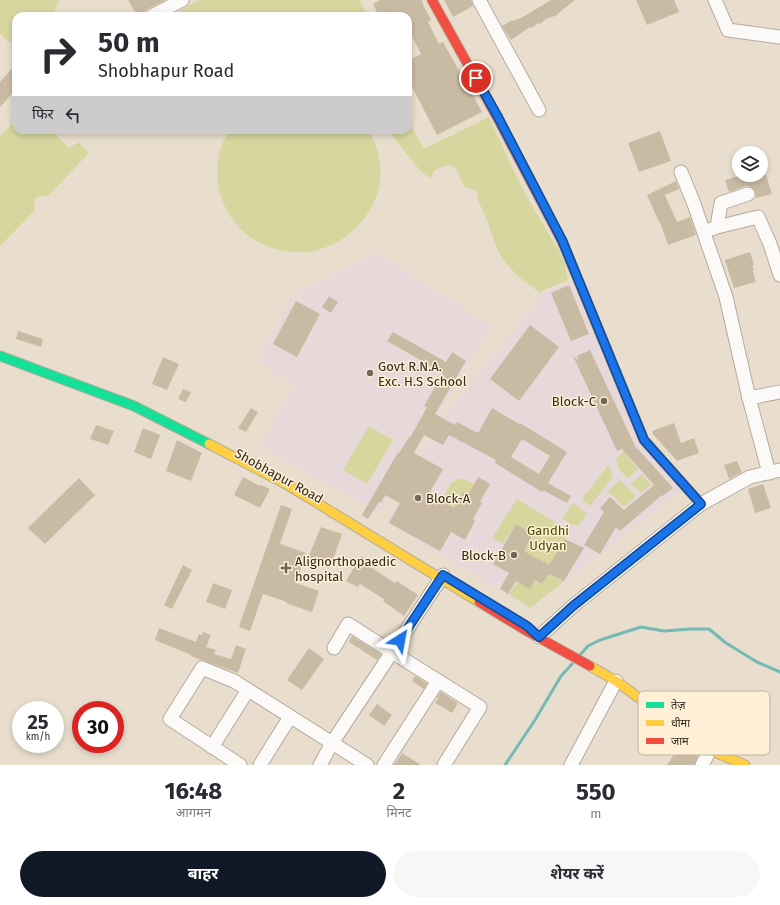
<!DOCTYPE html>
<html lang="hi">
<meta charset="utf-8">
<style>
body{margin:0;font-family:"Fira Sans","Noto Sans Devanagari",sans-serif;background:#f7f7f7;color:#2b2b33;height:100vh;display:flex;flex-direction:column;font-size:15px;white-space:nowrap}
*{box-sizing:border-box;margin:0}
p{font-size:13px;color:#7c7c81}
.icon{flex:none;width:22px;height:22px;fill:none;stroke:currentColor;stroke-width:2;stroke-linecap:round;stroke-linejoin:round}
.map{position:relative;height:765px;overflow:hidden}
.side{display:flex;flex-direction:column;background:#fff;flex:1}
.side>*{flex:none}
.banner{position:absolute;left:12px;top:12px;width:400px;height:122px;border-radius:12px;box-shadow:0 2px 6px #0003;background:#fff;color:#2b2b33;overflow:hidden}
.buttons{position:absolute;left:732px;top:146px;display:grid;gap:8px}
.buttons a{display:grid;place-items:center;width:36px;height:36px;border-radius:50%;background:#fff;box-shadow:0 2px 6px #0003;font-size:20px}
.speed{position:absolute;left:12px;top:701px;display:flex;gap:8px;font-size:20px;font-weight:700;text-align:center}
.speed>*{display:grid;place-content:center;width:52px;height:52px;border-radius:50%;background:#fff;box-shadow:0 2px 6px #0003;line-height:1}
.speed small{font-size:10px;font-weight:400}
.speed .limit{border:6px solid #d22;background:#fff;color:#111}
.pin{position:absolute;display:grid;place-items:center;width:34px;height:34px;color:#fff;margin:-17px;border:2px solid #fff;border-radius:50%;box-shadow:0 1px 4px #0007}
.me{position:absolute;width:44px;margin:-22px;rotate:34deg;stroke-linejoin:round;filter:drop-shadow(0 0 3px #0008)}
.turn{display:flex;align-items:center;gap:14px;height:84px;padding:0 20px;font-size:18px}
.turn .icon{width:52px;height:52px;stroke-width:2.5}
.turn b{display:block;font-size:28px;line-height:34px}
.then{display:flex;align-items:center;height:38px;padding:0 20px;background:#0003;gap:8px;font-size:15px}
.eta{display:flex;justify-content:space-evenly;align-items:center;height:68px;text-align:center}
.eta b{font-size:24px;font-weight:700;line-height:28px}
.primary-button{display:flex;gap:8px;margin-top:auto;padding:8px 20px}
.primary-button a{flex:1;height:46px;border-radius:24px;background:#111827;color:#fff;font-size:16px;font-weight:700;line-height:46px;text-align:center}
.primary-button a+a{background:#f7f7f7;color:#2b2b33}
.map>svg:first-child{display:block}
.education{fill:#e7d8da}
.green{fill:#d6d69e}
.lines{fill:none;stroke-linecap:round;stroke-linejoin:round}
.stream{stroke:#74b9b4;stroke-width:3}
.building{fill:#c9bba3;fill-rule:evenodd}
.street-casing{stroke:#b4ab9e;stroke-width:15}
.fast-casing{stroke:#b4ab9e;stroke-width:11}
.slow-casing{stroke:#b4ab9e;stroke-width:11}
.jam-casing{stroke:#b4ab9e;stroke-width:11}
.street{stroke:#fcfaf8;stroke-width:13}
.fast{stroke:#16e098;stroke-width:9}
.slow{stroke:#ffcf43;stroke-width:9}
.jam{stroke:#f24e42;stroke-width:9}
.route-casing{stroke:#114b97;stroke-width:10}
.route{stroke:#1a73e8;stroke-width:7}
.poi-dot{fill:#71685b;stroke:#feefd6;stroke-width:1.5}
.labels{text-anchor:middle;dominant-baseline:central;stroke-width:3;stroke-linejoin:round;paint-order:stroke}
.poi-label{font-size:13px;fill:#30291d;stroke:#feefd6;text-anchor:start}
.street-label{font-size:13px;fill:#30291d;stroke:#feefd6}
.park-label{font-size:13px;fill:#484c02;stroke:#feefd6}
.key{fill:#feefd6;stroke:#c0b49e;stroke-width:1}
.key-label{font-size:11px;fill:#30291d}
</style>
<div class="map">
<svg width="780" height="765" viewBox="0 0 780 765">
<rect width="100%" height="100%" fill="#e9decd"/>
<g class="education">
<path d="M 377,253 L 492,327 L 422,441 L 377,513 L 260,445 L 295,384 L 256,362 L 291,297 Z"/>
<path d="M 571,281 L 640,443 L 683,490 L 529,609 L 387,522 L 441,420 L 545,291 Z"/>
</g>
<g class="green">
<path d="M 0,0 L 59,0 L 53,16 L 16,16 L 16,47 L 0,34 Z"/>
<path d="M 199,0 L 359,0 L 368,16 L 241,16 L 240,14 L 230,16 L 170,16 Z"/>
<path d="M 16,112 L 16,130 L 51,130 L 69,148 L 78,142 L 89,153 L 49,195 C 37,196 33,197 35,210 L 0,246 L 0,136 L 15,121 L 11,117 Z"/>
<path d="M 489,117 L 513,169 L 526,195 L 560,253 L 565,264 L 568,280 L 544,290 L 540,293 L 519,277 L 505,262 L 497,249 L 487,220 L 478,200 L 477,191 L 465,187 L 460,179 L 458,171 L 451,165 L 444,166 L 434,171 L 431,177 L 429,178 L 419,169 L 388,130 L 408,130 L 408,120 L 424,149 Z"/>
<path d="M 229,130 L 368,130 C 378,144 382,166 380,182 C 380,186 378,190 377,194 C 371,212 360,226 345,237 C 330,248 313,253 294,252 C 232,249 198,183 229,130 Z"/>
<path d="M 369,426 L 393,440 L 367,484 L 343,470 Z"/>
<path d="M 624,450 L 628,457 L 638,469 L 628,479 L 618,468 L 616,459 Z"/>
<path d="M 608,465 L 613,476 L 590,506 L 582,499 Z"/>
<path d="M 642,474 L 651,485 L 640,493 L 631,483 Z"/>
<path d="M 461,478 L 474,484 L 468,495 L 463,492 L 454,508 L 441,501 L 451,483 Z"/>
<path d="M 620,480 L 636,496 L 624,507 L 608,491 Z"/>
<path d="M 517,499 L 570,531 L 549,565 L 524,551 L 533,534 L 516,524 L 503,544 L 492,538 Z"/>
<path d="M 573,503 L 587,514 L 578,526 L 575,524 L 573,526 L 562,518 Z"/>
<path d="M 523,574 L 542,585 L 549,574 L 564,581 L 530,608 L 509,594 Z"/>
</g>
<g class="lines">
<g class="stream">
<path d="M 580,655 L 588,646 L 600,640 L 641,627 L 664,631 L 690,629 L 709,629 L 726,643 L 757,662 L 780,672"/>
<path d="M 505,765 L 535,720 L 561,676 L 572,664"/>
</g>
</g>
<g class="building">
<path d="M 128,0 L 165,0 L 148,9 L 145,11 L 144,15 L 142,16 L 137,16 Z"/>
<path d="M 380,0 L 422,0 L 423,5 L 431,20 L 428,22 L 439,44 L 443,42 L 482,112 L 437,135 L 408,79 L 408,61 L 421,54 L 412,36 L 408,39 L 408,16 L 388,16 L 386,13 L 379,16 L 373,4 Z"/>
<path d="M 444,0 L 471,0 L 473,6 L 453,17 Z"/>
<path d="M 551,0 L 575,0 L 555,16 L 546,19 L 540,24 L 539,23 L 531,28 L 530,27 L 511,40 L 502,26 L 512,20 L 513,21 L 523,17 Z"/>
<path d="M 636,0 L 674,0 L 679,12 L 647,25 Z"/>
<path d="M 16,64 L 16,89 L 0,107 L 0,82 Z"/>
<path d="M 660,131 L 671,161 L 639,172 L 628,143 Z"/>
<path d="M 741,175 L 766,175 L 772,194 L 756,198 L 755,191 L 753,188 L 749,186 L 745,186 L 729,192 L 725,180 Z"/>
<path d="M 676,181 L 679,189 L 665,195 L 677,222 L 690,217 L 696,235 L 668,245 L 660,222 L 659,222 L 647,195 Z"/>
<path d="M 750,252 L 754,265 L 752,266 L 754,270 L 753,271 L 756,282 L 734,288 L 725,260 Z"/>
<path d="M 569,285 L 589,334 L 571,341 L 551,293 Z"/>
<path d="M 329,296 L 338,302 L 331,313 L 322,307 Z"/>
<path d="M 296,301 L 320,314 L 297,357 L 273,344 Z"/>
<path d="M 530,325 L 559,347 L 519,401 L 490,379 Z"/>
<path d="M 18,331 L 43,339 L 41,347 L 16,339 Z"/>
<path d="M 393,332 L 446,362 L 452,352 L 466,361 L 435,414 L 455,425 L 457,422 L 478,433 L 492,408 L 519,424 L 520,423 L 567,452 L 548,483 L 571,496 L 567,503 L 543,490 L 542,492 L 495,463 L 496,460 L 449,435 L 443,445 L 424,435 L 414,453 L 443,469 L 429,494 L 454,508 L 463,492 L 468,495 L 478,477 L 490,484 L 480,502 L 482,503 L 473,519 L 475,521 L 465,540 L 451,532 L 440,551 L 389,523 L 400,503 L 385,495 L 381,503 L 379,502 L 368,519 L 362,515 L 398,452 L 399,453 L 409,437 L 410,438 L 427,407 L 424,406 L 443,373 L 387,341 ZM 522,439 L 550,456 L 539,474 L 511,457 Z"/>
<path d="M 590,350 L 637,450 L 638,449 L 673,488 L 663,496 L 662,495 L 620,531 L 616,527 L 600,554 L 584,545 L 604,512 L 600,508 L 610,497 L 624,510 L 654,485 L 622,449 L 617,451 L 573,356 L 579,361 L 577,356 Z"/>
<path d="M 163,357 L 179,364 L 167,390 L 152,384 Z"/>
<path d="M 183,389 L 191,392 L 186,402 L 178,399 Z"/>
<path d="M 251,408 L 258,412 L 246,432 L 238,428 Z"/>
<path d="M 674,423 L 681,443 L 694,438 L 699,453 L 677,461 L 653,434 L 652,431 Z"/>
<path d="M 96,425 L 114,431 L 108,445 L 90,439 Z"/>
<path d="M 143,428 L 160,435 L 151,459 L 134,452 Z"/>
<path d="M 177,440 L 202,453 L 191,481 L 166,471 Z"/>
<path d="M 737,461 L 742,472 L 729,479 L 724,465 Z"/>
<path d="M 243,477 L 260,486 L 261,485 L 270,489 L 260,508 L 234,495 Z"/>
<path d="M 79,478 L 95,495 L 45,544 L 28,528 Z"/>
<path d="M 763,484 L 771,508 L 755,513 L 748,489 Z"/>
<path d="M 281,505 L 292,509 L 280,544 L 306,553 L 296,583 L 319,591 L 312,612 L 286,603 L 287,602 L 263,594 L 250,631 L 239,627 Z"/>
<path d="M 516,524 L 533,534 L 524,551 L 549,565 L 565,539 L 584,548 L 564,581 L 549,574 L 542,584 L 535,580 L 530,589 L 516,581 L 508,594 L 500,589 L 509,573 L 493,564 Z"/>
<path d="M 321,527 L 342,534 L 330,568 L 307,560 Z"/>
<path d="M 361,556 L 372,563 L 370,567 L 395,583 L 397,581 L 418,595 L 404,616 L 383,601 L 384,599 L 360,584 L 358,587 L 346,581 Z"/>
<path d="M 183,565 L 192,570 L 172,609 L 164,605 Z"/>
<path d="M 213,583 L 232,590 L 225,609 L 206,602 Z"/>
<path d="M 159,628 L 196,642 L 199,634 L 202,635 L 203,632 L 211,635 L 206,647 L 216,650 L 214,654 L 231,659 L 236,645 L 246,649 L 238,673 L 205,661 L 201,660 L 191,656 L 191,655 L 155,640 Z"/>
<path d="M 352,636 L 381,654 L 377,660 L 349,642 Z"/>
<path d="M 309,648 L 324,659 L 302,690 L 287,680 Z"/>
<path d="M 415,676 L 427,683 L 424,689 L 412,681 Z"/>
<path d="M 441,692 L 458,703 L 452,713 L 435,703 L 438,698 L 437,697 Z"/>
<path d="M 377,704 L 392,715 L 384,726 L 369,715 Z"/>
<path d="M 680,745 L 698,756 L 694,765 L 667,765 Z"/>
<path d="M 402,753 L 421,765 L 394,765 Z"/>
</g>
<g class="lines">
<g class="street-casing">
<g id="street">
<path d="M 479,0 L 539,110"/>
<path d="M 715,0 L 728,30 L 780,37"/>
<path d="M 152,16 L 182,0"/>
<path d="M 681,172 L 694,204 L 726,297 L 749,398 L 769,473"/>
<path d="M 717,227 L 758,217 L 770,244 L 780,275"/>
<path d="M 709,230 L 717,227 L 721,203 L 748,194"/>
<path d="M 749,398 L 780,392"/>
<path d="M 443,575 L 392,652 L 480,707 L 444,765"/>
<path d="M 539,637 L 573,606 L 701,504 L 750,477 L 780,470"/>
<path d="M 212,747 L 248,690"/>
<path d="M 240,765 L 170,719 L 202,668 L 234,681 L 367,765"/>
<path d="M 260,765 L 290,717"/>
<path d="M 320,765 L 332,743 L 392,652 L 348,624 L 334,648"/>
<path d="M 384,765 L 438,681"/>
<path d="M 571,765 L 616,681"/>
<path d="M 702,765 L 710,750"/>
</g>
</g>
<g class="fast-casing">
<path id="fast" d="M 0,356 L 134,406 L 209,444"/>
</g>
<g class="slow-casing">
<g id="slow">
<path d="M 563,243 L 623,389"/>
<path d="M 209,444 L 286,484 L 479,602"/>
<path d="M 590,666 L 616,681 L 710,750 L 745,765"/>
</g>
</g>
<g class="jam-casing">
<g id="jam">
<path d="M 432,0 L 497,117 L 563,243"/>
<path d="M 623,389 L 644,440 L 701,504"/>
<path d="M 479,602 L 525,630 L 590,666"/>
</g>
</g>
<use href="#street" class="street"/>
<use href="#fast" class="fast"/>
<use href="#slow" class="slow"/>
<use href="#jam" class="jam"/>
</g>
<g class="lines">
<g class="route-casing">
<path id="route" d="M 400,640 L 443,575 L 527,626 L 539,637 L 573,606 L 701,504 L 644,440 L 562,240 L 498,117 L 476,78"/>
</g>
<use href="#route" class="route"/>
</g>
<g class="poi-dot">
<circle cx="370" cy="373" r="4"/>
<circle cx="604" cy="401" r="4"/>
<circle cx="418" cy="498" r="4"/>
<circle cx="514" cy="555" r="4"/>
<path d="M284 562h4v4h4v4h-4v4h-4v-4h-4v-4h4z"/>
</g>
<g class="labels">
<g class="poi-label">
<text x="378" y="366">Govt R.N.A.<tspan x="378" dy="15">Exc. H.S School</tspan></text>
<text x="596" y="401" text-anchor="end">Block-C</text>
<text x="426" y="498">Block-A</text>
<text x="506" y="555" text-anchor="end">Block-B</text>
<text x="295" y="561">Alignorthopaedic<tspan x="295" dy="15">hospital</tspan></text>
</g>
<g class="street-label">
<text transform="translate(279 476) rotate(29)">Shobhapur Road</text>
</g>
<g class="park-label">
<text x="548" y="530">Gandhi<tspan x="548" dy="15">Udyan</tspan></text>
</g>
</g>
<rect x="638" y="691" width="132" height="64" rx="6" class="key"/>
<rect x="646" y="702" width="18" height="6" fill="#16e098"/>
<rect x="646" y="720" width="18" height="6" fill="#ffcf43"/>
<rect x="646" y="738" width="18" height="6" fill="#f24e42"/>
<g class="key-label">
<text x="671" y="709">तेज़</text>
<text x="671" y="727">धीमा</text>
<text x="671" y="745">जाम</text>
</g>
</svg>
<div class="buttons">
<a><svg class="icon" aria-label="layers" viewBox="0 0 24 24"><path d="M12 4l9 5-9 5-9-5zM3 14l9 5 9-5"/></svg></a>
</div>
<div class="speed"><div>25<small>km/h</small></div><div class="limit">30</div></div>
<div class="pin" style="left:476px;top:78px;background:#d93025"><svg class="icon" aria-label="arrive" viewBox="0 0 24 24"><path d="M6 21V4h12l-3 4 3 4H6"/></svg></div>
<svg class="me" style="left:400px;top:640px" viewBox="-20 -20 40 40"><path d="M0-17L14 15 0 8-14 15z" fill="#1a73e8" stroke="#fff" stroke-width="4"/></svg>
<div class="banner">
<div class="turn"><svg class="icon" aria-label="right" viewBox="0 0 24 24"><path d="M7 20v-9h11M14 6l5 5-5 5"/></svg><div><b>50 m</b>Shobhapur Road</div></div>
<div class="then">फिर<svg class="icon" aria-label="left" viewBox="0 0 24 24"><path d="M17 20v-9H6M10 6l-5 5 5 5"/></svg></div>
</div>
</div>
<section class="side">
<div class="eta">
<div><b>16:48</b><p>आगमन</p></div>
<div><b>2</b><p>मिनट</p></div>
<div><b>550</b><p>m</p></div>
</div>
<div class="primary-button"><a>बाहर</a><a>शेयर करें</a></div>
</section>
